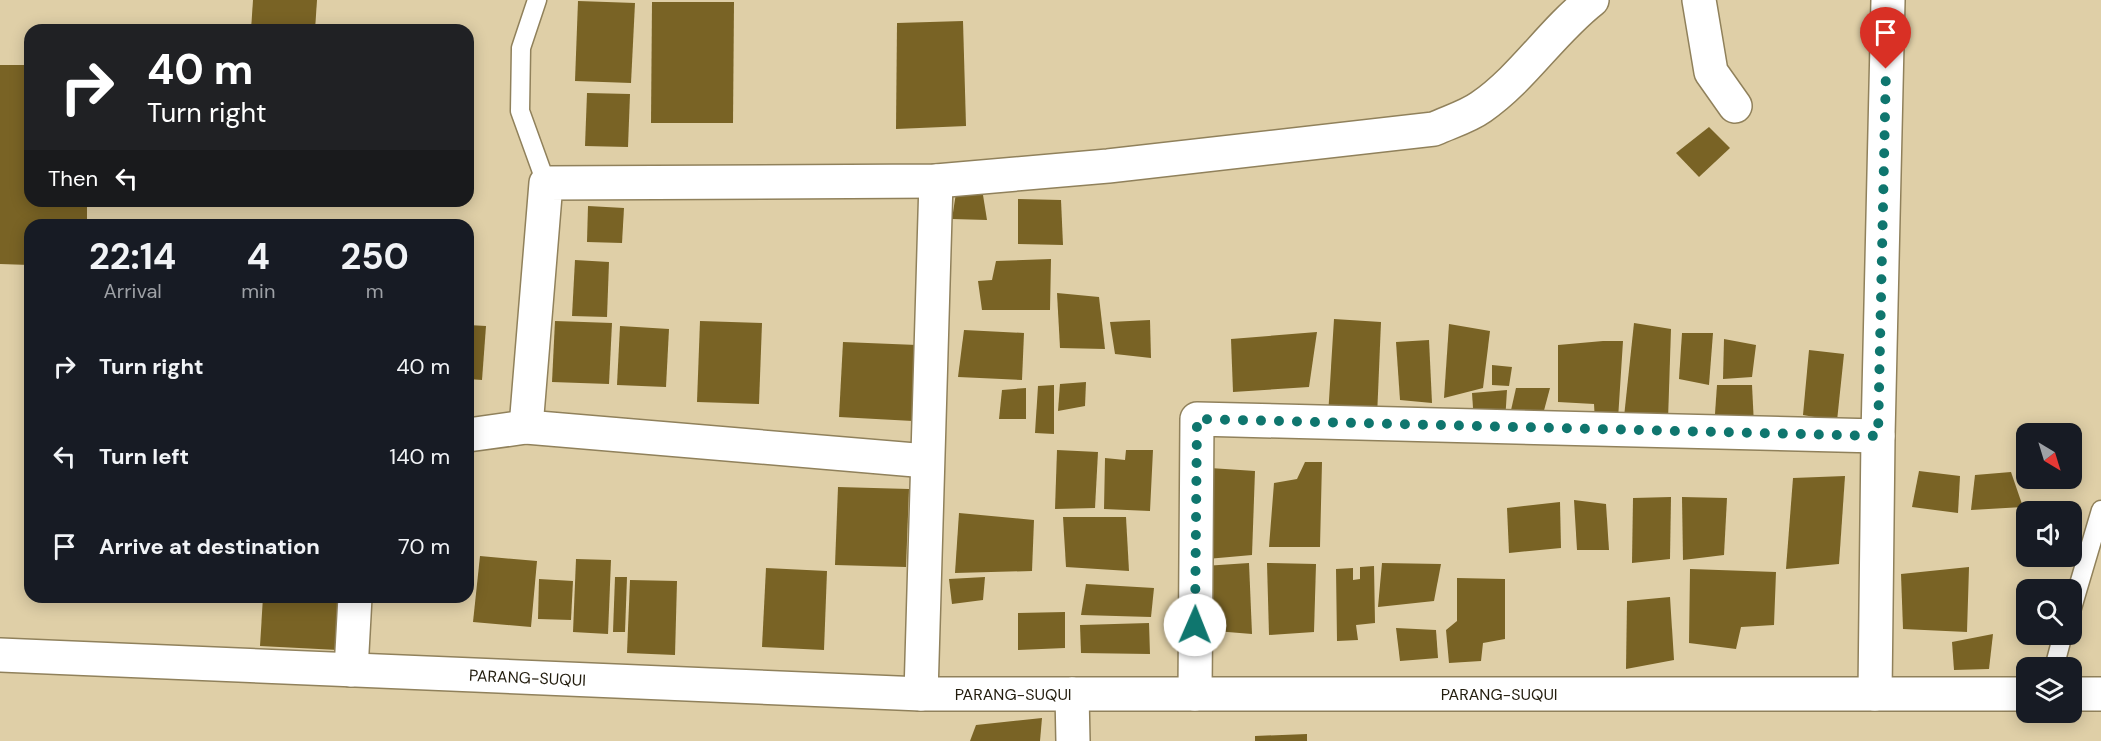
<!DOCTYPE html>
<style>
body{margin:0;font-family:"DM Sans",sans-serif;background:#242831;color:#f1f3f6;height:100vh;display:flex;flex-direction:column;font-size:22px;white-space:nowrap}
*{box-sizing:border-box;margin:0}
p{font-size:20px;color:#9ea1a6}
.icon{flex:none;width:33px;height:33px;fill:none;stroke:currentColor;stroke-width:2;stroke-linecap:round;stroke-linejoin:round}
.map{position:relative;flex:1;overflow:hidden}
.sheet{position:absolute;left:24px;top:219px;width:450px;height:384px;display:flex;flex-direction:column;background:#171b24;border-radius:18px;box-shadow:0 3px 15px #0003}
.sheet>*{flex:none}
.top-card{position:absolute;left:24px;top:24px;width:450px;height:183px;border-radius:18px;box-shadow:0 3px 15px #0003;background:#202124;color:#fff;overflow:hidden}
.needle{width:39px;rotate:142deg}
.buttons{position:absolute;left:2016px;top:423px;display:grid;gap:12px}
.buttons a{display:grid;place-items:center;width:66px;height:66px;border-radius:12px;background:#171b24;box-shadow:0 3px 15px #0003;font-size:30px}
.pin{position:absolute;display:grid;place-items:center;width:51px;height:51px;color:#fff;margin:-62px -26px;border-radius:50% 50% 50% 0;rotate:-45deg;box-shadow:0 0 6px #0007}
.pin .icon{rotate:45deg}
.me{position:absolute;width:66px;margin:-33px;rotate:1deg;stroke-linejoin:round;filter:drop-shadow(0 0 4px #0008)}
.turn{display:flex;align-items:center;gap:21px;height:126px;padding:0 24px;font-size:27px}
.turn .icon{width:78px;height:78px;stroke-width:2.5}
.turn b{display:block;font-size:42px;line-height:51px}
.then{display:flex;align-items:center;height:57px;padding:0 24px;background:#0003;gap:12px;font-size:22px}
.eta{display:flex;justify-content:space-evenly;align-items:center;height:102px;text-align:center}
.eta b{font-size:36px;font-weight:700;line-height:42px}
ul{padding:0;list-style:none}
li{display:flex;align-items:center;gap:18px;height:90px;padding:0 24px}
li div{flex:1}
li b{display:block;font-size:22px}
li em{font-style:normal}
.map>svg:first-child{display:block}
.building{fill:#796325}
.lines{fill:none;stroke-linecap:round;stroke-linejoin:round}
.lane-casing{stroke:#90815b;stroke-width:21}
.street-casing{stroke:#90815b;stroke-width:36}
.secondary-casing{stroke:#90815b;stroke-width:36}
.lane{stroke:#fff;stroke-width:18}
.street{stroke:#fff;stroke-width:33}
.secondary{stroke:#fff;stroke-width:33}
.route{stroke:#0f766e;stroke-width:10;stroke-dasharray:0 18}
.labels{text-anchor:middle;dominant-baseline:central;stroke-width:6;stroke-linejoin:round;paint-order:stroke}
.street-label{font-size:16px;fill:#221c0d;stroke:#eddcb4}
</style>
<div class="map">
<svg width="2101" height="741" viewBox="0 0 2101 741">
<rect width="100%" height="100%" fill="#dfcfa7"/>
<g class="building">
<path d="M 253,0 L 317,0 L 315,30 L 251,30 Z"/>
<path d="M 578,1 L 635,3 L 631,83 L 575,81 Z"/>
<path d="M 652,2 L 734,2 L 733,123 L 651,123 Z"/>
<path d="M 963,21 L 966,126 L 896,129 L 897,23 Z"/>
<path d="M 0,65 L 30,65 L 30,201 L 87,201 L 87,225 L 30,225 L 30,265 L 0,264 Z"/>
<path d="M 587,93 L 630,94 L 628,147 L 585,146 Z"/>
<path d="M 1709,127 L 1730,148 L 1699,177 L 1676,153 Z"/>
<path d="M 956,193 L 983,195 L 987,220 L 952,219 Z"/>
<path d="M 1018,199 L 1061,200 L 1063,245 L 1018,244 Z"/>
<path d="M 588,206 L 624,208 L 622,243 L 587,242 Z"/>
<path d="M 1051,259 L 1050,310 L 982,310 L 978,281 L 992,280 L 996,261 Z"/>
<path d="M 575,260 L 609,262 L 607,317 L 572,316 Z"/>
<path d="M 1057,293 L 1099,297 L 1105,349 L 1060,348 Z"/>
<path d="M 1334,319 L 1381,322 L 1377,417 L 1328,416 Z"/>
<path d="M 1150,320 L 1151,358 L 1115,354 L 1110,322 Z"/>
<path d="M 555,321 L 612,323 L 609,384 L 552,382 Z"/>
<path d="M 700,321 L 762,323 L 759,404 L 697,402 Z"/>
<path d="M 1634,323 L 1671,329 L 1668,420 L 1624,417 Z"/>
<path d="M 1449,324 L 1490,331 L 1483,388 L 1444,398 Z"/>
<path d="M 468,325 L 486,326 L 482,380 L 468,379 Z"/>
<path d="M 620,326 L 669,329 L 666,387 L 617,385 Z"/>
<path d="M 964,330 L 1024,333 L 1022,380 L 958,377 Z"/>
<path d="M 1317,332 L 1309,387 L 1233,392 L 1231,339 Z"/>
<path d="M 1682,333 L 1713,333 L 1709,385 L 1679,379 Z"/>
<path d="M 1724,339 L 1756,345 L 1752,377 L 1723,379 Z"/>
<path d="M 1429,340 L 1432,403 L 1400,400 L 1396,342 Z"/>
<path d="M 1603,341 L 1623,341 L 1618,419 L 1595,422 L 1594,404 L 1558,402 L 1558,345 Z"/>
<path d="M 843,342 L 917,345 L 913,421 L 839,417 Z"/>
<path d="M 1809,350 L 1844,354 L 1837,421 L 1803,415 Z"/>
<path d="M 1492,365 L 1512,367 L 1509,386 L 1492,385 Z"/>
<path d="M 1086,382 L 1085,406 L 1058,411 L 1060,384 Z"/>
<path d="M 1054,385 L 1054,434 L 1035,433 L 1038,386 Z"/>
<path d="M 1717,385 L 1752,385 L 1754,425 L 1714,428 Z"/>
<path d="M 1026,388 L 1026,419 L 999,419 L 1002,390 Z"/>
<path d="M 1516,388 L 1550,388 L 1542,418 L 1509,419 Z"/>
<path d="M 1507,390 L 1505,422 L 1474,423 L 1472,393 Z"/>
<path d="M 1057,450 L 1098,452 L 1095,508 L 1055,509 Z"/>
<path d="M 1126,450 L 1153,450 L 1150,511 L 1104,509 L 1105,458 L 1125,460 Z"/>
<path d="M 1305,462 L 1322,462 L 1320,547 L 1269,547 L 1274,483 L 1297,479 Z"/>
<path d="M 1210,468 L 1255,471 L 1252,555 L 1207,559 Z"/>
<path d="M 1919,471 L 1960,476 L 1958,513 L 1912,507 Z"/>
<path d="M 2011,472 L 2023,507 L 1971,510 L 1975,475 Z"/>
<path d="M 1845,476 L 1839,564 L 1786,569 L 1793,478 Z"/>
<path d="M 838,487 L 909,489 L 906,567 L 835,565 Z"/>
<path d="M 1671,497 L 1670,559 L 1632,563 L 1633,498 Z"/>
<path d="M 1682,497 L 1727,498 L 1724,555 L 1683,560 Z"/>
<path d="M 1574,500 L 1606,504 L 1609,550 L 1577,550 Z"/>
<path d="M 1560,502 L 1561,548 L 1509,553 L 1507,508 Z"/>
<path d="M 959,513 L 1034,520 L 1032,571 L 955,573 Z"/>
<path d="M 1063,517 L 1126,517 L 1129,571 L 1066,567 Z"/>
<path d="M 480,556 L 537,561 L 531,627 L 473,622 Z"/>
<path d="M 576,559 L 611,560 L 608,634 L 573,632 Z"/>
<path d="M 1249,563 L 1252,634 L 1203,630 L 1204,566 Z"/>
<path d="M 1267,563 L 1316,564 L 1314,632 L 1269,635 Z"/>
<path d="M 1382,563 L 1441,564 L 1434,601 L 1378,607 Z"/>
<path d="M 1374,566 L 1375,623 L 1356,625 L 1358,640 L 1337,641 L 1336,569 L 1353,568 L 1353,580 L 1360,579 L 1360,567 Z"/>
<path d="M 1969,567 L 1967,632 L 1903,629 L 1901,574 Z"/>
<path d="M 766,568 L 827,571 L 824,650 L 762,647 Z"/>
<path d="M 1690,569 L 1776,572 L 1774,625 L 1741,627 L 1736,649 L 1689,643 Z"/>
<path d="M 615,577 L 627,577 L 625,632 L 613,632 Z"/>
<path d="M 985,577 L 983,600 L 952,604 L 949,579 Z"/>
<path d="M 1457,578 L 1505,579 L 1505,639 L 1483,643 L 1481,661 L 1449,663 L 1446,630 L 1457,621 Z"/>
<path d="M 539,579 L 573,581 L 571,620 L 538,619 Z"/>
<path d="M 630,580 L 677,581 L 675,655 L 627,653 Z"/>
<path d="M 1086,584 L 1154,588 L 1151,617 L 1081,615 Z"/>
<path d="M 263,597 L 341,600 L 338,650 L 260,646 Z"/>
<path d="M 1670,597 L 1674,660 L 1626,669 L 1627,601 Z"/>
<path d="M 1065,612 L 1065,648 L 1018,650 L 1018,613 Z"/>
<path d="M 1149,623 L 1150,654 L 1081,653 L 1080,625 Z"/>
<path d="M 1396,628 L 1436,630 L 1438,658 L 1400,661 Z"/>
<path d="M 1993,634 L 1989,669 L 1954,670 L 1952,642 Z"/>
<path d="M 1042,718 L 1040,741 L 970,741 L 976,725 Z"/>
<path d="M 1307,734 L 1307,741 L 1255,741 L 1255,736 Z"/>
</g>
<g class="lines">
<g class="lane-casing">
<g id="lane">
<path d="M 537,0 L 521,48 L 520,111 L 546,183"/>
<path d="M 2072,608 L 2101,510"/>
<path d="M 2054,668 L 2063,634"/>
</g>
</g>
<g class="street-casing">
<g id="street">
<path d="M 1699,0 L 1711,72 L 1735,106"/>
<path d="M 526,427 L 546,183 L 936,181 L 1108,166 L 1434,129 C 1449,122 1467,117 1481,107 C 1523,78 1551,32 1592,0"/>
<path d="M 468,435 L 526,427 L 927,461"/>
<path d="M 351,670 L 355,597"/>
<path d="M 921,694 L 936,181"/>
<path d="M 1072,694 L 1073,741"/>
<path d="M 1195,694 L 1197,419 L 1878,436"/>
<path d="M 1875,694 L 1878,436 L 1888,0"/>
</g>
</g>
<g class="secondary-casing">
<g id="secondary">
<path id="s1" d="M 0,655 L 921,694 L 2026,694"/>
<path d="M 2072,694 L 2101,694"/>
</g>
</g>
<use href="#lane" class="lane"/>
<use href="#street" class="street"/>
<use href="#secondary" class="secondary"/>
</g>
<g class="lines">
<path class="route" d="M 1195,625 L 1197,419 L 1878,436 L 1886,69"/>
</g>
<g class="labels">
<g class="street-label">
<text stroke="none"><textPath href="#s1" startOffset="528">PARANG-SUQUI</textPath></text>
<text stroke="none"><textPath href="#s1" startOffset="1014">PARANG-SUQUI</textPath></text>
<text stroke="none"><textPath href="#s1" startOffset="1500">PARANG-SUQUI</textPath></text>
</g>
</g>
</svg>
<div class="buttons">
<a><svg class="needle" viewBox="-14 -14 28 28"><path d="M0-13l5 13h-10z" fill="#e53935"/><path d="M0 13l5-13h-10z" fill="#9ea1a6"/></svg></a>
<a><svg class="icon" aria-label="sound" viewBox="0 0 24 24"><path d="M4 9h4l5-4v14l-5-4H4zM17 9q2 3 0 6"/></svg></a>
<a><svg class="icon" aria-label="search" viewBox="0 0 24 24"><circle cx="10" cy="10" r="6"/><path d="M15 15l6 6"/></svg></a>
<a><svg class="icon" aria-label="layers" viewBox="0 0 24 24"><path d="M12 4l9 5-9 5-9-5zM3 14l9 5 9-5"/></svg></a>
</div>
<div class="pin" style="left:1886px;top:69px;background:#d93025"><svg class="icon" aria-label="arrive" viewBox="0 0 24 24"><path d="M6 21V4h12l-3 4 3 4H6"/></svg></div>
<svg class="me" style="left:1195px;top:625px" viewBox="-20 -20 40 40"><circle r="19" fill="#fff"/><path d="M0-13L10 11 0 6-10 11z" fill="#0f766e"/></svg>
<div class="top-card">
<div class="turn"><svg class="icon" aria-label="right" viewBox="0 0 24 24"><path d="M7 20v-9h11M14 6l5 5-5 5"/></svg><div><b>40 m</b>Turn right</div></div>
<div class="then">Then<svg class="icon" aria-label="left" viewBox="0 0 24 24"><path d="M17 20v-9H6M10 6l-5 5 5 5"/></svg></div>
</div>
<section class="sheet">
<div class="eta">
<div><b>22:14</b><p>Arrival</p></div>
<div><b>4</b><p>min</p></div>
<div><b>250</b><p>m</p></div>
</div>
<ul>
<li><svg class="icon" aria-label="right" viewBox="0 0 24 24"><path d="M7 20v-9h11M14 6l5 5-5 5"/></svg><div><b>Turn right</b></div><em>40 m</em></li>
<li><svg class="icon" aria-label="left" viewBox="0 0 24 24"><path d="M17 20v-9H6M10 6l-5 5 5 5"/></svg><div><b>Turn left</b></div><em>140 m</em></li>
<li><svg class="icon" aria-label="arrive" viewBox="0 0 24 24"><path d="M6 21V4h12l-3 4 3 4H6"/></svg><div><b>Arrive at destination</b></div><em>70 m</em></li>
</ul>
</section>
</div>
